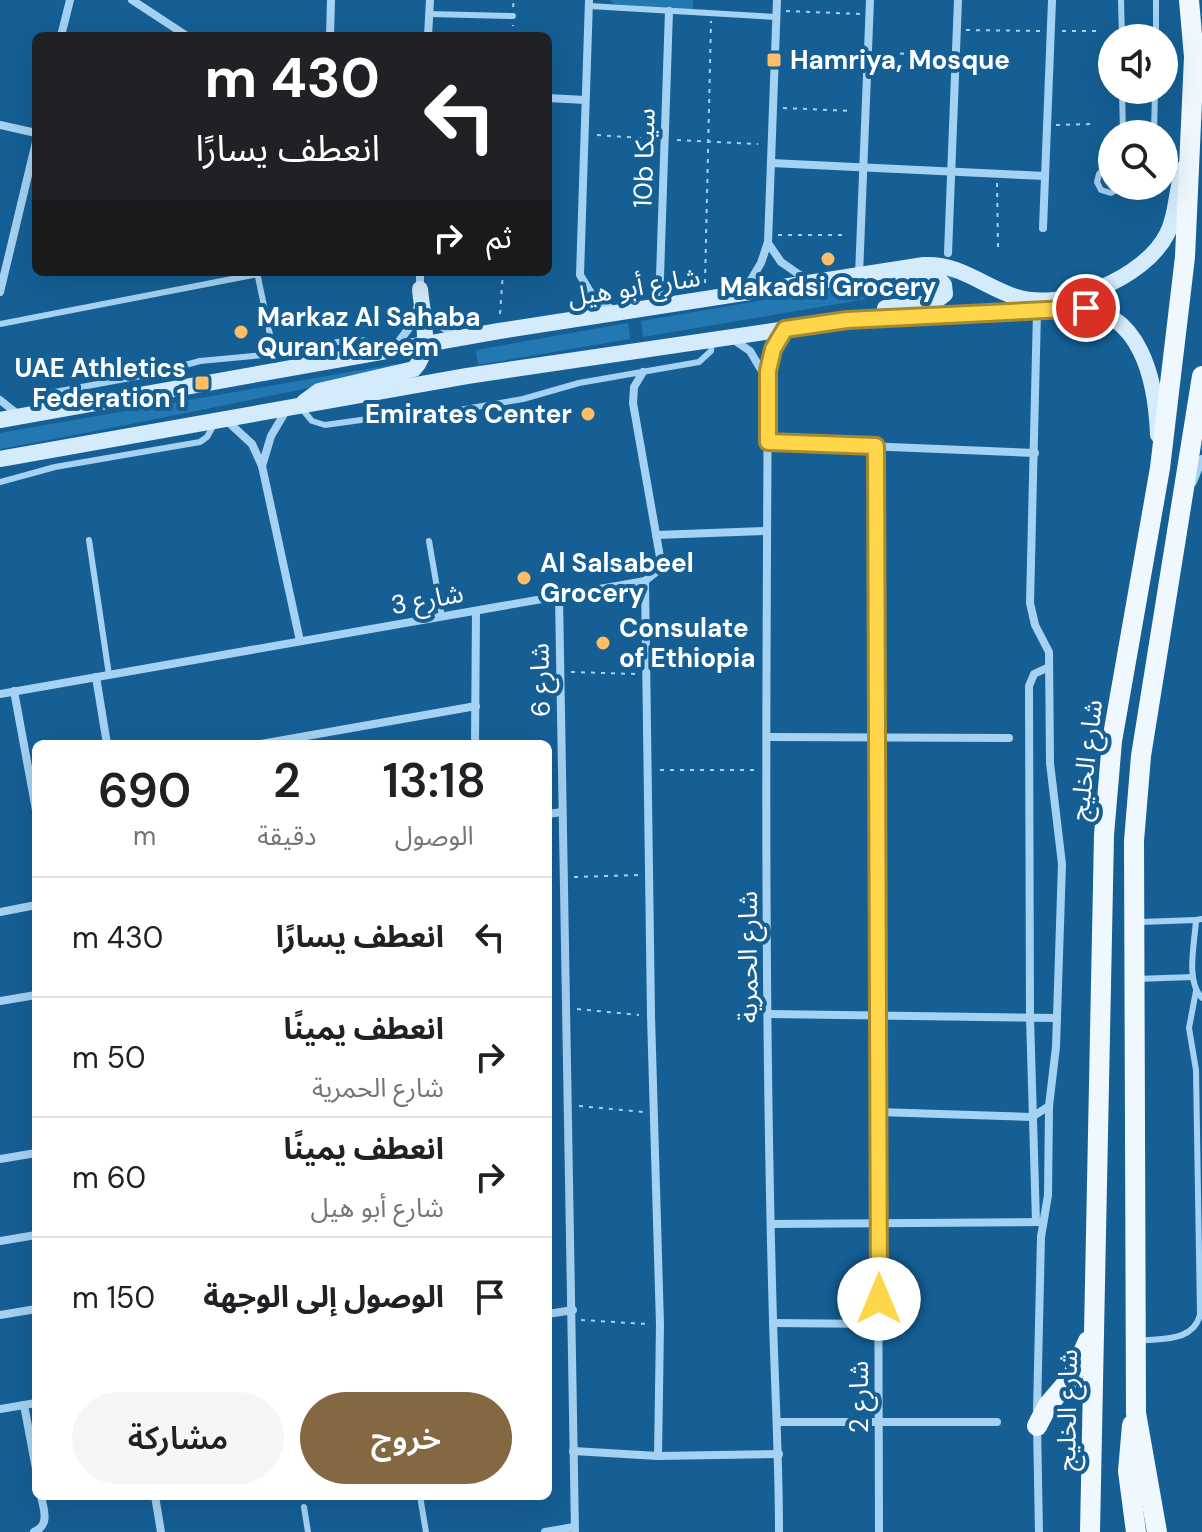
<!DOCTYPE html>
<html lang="ar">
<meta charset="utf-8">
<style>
body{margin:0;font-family:"DM Sans","Noto Sans Arabic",sans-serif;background:#f6f6f6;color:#202124;direction:rtl;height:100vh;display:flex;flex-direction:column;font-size:30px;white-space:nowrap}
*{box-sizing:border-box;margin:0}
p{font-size:26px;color:#757577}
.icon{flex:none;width:44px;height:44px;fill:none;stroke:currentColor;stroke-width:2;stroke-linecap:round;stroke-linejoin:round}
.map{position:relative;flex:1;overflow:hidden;direction:ltr}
.sheet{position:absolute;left:32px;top:740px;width:520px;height:760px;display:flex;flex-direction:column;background:#fff;border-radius:12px;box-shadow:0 8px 32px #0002;direction:rtl}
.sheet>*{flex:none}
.banner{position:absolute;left:32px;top:32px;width:520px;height:244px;border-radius:12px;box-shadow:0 8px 32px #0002;direction:rtl;background:#202124;color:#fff;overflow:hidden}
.buttons{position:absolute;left:1098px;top:24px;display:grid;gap:16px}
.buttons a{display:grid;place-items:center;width:80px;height:80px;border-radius:50%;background:#fff;box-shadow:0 8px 32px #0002;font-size:40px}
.pin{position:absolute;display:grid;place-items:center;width:68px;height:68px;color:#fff;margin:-34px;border:4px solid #fff;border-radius:50%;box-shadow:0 2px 8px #0007}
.me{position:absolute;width:88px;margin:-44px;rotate:0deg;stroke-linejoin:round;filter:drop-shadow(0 0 6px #0008)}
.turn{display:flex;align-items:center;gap:28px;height:168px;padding:0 40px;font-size:36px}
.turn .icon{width:104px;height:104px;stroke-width:2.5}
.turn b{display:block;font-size:56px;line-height:68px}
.then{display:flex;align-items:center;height:76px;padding:0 40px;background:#0003;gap:16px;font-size:30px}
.eta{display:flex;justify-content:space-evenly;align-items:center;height:136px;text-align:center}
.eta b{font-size:48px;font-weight:600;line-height:56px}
.button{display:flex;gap:16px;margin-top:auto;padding:16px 40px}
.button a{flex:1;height:92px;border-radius:48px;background:#846842;color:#fff;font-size:32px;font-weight:600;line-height:92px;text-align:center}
.button a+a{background:#f6f6f6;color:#202124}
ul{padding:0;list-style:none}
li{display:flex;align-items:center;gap:24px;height:120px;padding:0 40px;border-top:2px solid #e0e0e0}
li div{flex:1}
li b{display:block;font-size:30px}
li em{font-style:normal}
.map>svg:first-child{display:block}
.green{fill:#2478b2}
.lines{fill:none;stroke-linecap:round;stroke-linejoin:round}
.path{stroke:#a5d2f2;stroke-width:2;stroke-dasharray:4 6;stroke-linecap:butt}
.service{stroke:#a5d2f2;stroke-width:6}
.minor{stroke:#a5d2f2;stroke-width:8}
.secondary{stroke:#d4ebfc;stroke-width:16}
.primary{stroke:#f0f8ff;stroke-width:20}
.route-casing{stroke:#a68a30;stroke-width:20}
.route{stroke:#ffd54a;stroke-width:14}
.poi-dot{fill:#ffbe66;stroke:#155f95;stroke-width:3}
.labels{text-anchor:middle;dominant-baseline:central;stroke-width:8;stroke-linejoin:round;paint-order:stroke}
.poi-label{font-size:26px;font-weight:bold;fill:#fff;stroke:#155f95;text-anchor:start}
.street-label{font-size:26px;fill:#fff;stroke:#155f95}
</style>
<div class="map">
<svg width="1202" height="1532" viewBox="0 0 1202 1532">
<rect width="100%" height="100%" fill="#155f95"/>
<g class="green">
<path d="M 610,0 L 693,0 L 693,12 L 614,4 Z"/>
<path d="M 955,273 L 956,278 L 920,290 L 643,337 L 641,321 L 828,289 Z"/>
<path d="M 628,323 L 630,339 L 478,365 L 476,350 Z"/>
<path d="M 395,364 L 396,371 C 264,396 133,425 0,449 L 0,433 Z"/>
</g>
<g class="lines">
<g class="path">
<path d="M 513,7 L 514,0"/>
<path d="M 786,11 L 860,14"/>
<path d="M 966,30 L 1040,31"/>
<path d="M 1062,31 L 1097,31"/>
<path d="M 513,36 L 513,25"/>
<path d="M 880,53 L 946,55"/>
<path d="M 783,108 L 852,111"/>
<path d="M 1056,125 L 1092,124"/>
<path d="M 597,135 L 655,139"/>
<path d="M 677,140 L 758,144"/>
<path d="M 997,183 L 998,247"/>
<path d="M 778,235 L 848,235"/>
<path d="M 705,283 L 711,21"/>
<path d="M 500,314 L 503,272"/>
<path d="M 571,672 L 637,674"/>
<path d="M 660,770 L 754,770"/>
<path d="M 574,877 L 640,875"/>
<path d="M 577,1009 L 639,1015"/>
<path d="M 579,1106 L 644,1112"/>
<path d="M 581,1320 L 647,1324"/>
</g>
<g class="service">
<path d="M 1121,0 L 1122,38"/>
<path d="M 589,6 L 776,17"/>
<path d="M 429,14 L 513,16"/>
<path d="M 1156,38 L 1156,0"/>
<path d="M 1122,90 L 1123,134"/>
<path d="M 1154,134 L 1155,90"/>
<path d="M 1112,162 L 1099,174 L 1097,182 L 1101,190 L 1111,193 L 1123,186"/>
<path d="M 257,272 L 274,354"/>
<path d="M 0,324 L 258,274"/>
<path d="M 302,409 L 312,421 L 325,425 L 404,414 L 453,411 L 523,399 L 579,383 L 699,362 L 711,351 L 712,340"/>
<path d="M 34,412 L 49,393 L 152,374 L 200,361 L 263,355 L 355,339 L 366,341 L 381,349"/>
<path d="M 0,482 L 55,467 L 200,442 L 207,437 L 215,423"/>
<path d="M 89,540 L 109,675"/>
<path d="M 429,541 L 442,617"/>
<path d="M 1202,919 L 1196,920 C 1195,942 1185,981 1202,998"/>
<path d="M 1140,922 L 1196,920"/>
<path d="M 1136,979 L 1193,977"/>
<path d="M 1139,1341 C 1162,1338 1193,1342 1200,1315 L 1196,1070 L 1189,1028 L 1196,991"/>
<path d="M 420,1496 L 426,1532"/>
<path d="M 304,1507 L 308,1532"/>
</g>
<g class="minor">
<path d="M 132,0 L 187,36"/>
<path d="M 589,0 L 580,275 L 592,295 L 614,311"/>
<path d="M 61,36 L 70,0"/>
<path d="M 330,36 L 331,0"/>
<path d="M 428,36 L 430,0"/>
<path d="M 548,98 L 585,100"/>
<path d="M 0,125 L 36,133"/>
<path d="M 771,163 L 1045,176"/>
<path d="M 1043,228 L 1052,0"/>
<path d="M 768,243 L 781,262 L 810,282"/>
<path d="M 948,253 L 958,0"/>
<path d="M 859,275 L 870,0"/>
<path d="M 420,291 L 420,272"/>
<path d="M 0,292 L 36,142"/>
<path d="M 743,293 L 761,263 L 768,242 L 777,0"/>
<path d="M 659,306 L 669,11"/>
<path d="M 426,309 C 434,321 443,330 458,335"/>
<path d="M 1037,311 L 1030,603 L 1035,625 L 1049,652 L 1050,763 L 1062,864 L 1056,1047 L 1049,1106 L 1048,1195 L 1041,1237 L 1037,1411"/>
<path d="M 731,338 L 750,351 L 766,378"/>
<path d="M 394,348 L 412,324 L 418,305"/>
<path d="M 0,400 L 20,416"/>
<path d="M 226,420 L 252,444 L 262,466 L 300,641"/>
<path d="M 768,442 L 1035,453"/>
<path d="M 876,446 L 879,1532"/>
<path d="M 262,466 L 271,436 L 287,409"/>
<path d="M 1193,482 L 1202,459"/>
<path d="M 656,535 L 767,531"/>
<path d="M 645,581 L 651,1016 L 660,1325 L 658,1456"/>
<path d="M 559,596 L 575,1532"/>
<path d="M 96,677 L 107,744"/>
<path d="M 14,691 L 36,810"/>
<path d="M 0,694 L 645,581 L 655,573 L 660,557 L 633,403 L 634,387 L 643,372"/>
<path d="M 767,737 L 1009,738"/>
<path d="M 261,744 L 476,706"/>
<path d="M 475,744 L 476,611"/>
<path d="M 548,814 L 562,812"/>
<path d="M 0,912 L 36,905"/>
<path d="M 0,1001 L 36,995"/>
<path d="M 769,1014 L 1057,1018"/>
<path d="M 878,1112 L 1032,1117 L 1049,1106"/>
<path d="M 0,1159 L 36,1153"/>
<path d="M 1036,1222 L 1030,1017 L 1029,686 L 1034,674 L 1049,667"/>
<path d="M 772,1224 L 1040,1222"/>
<path d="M 0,1241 L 36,1235"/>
<path d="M 548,1314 L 573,1310"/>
<path d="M 0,1315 L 36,1309"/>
<path d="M 773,1323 L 879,1324"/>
<path d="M 24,1405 L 36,1469"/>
<path d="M 0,1409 L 36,1403"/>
<path d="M 778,1422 L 997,1422"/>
<path d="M 1037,1425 L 1039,1532"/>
<path d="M 573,1451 L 658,1456 L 779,1454"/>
<path d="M 155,1496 L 161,1532"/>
<path d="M 34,1532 C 50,1525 44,1510 41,1496"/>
<path d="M 545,1532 L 574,1527"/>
<path d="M 779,1532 C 779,1461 775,1391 773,1320 C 764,1004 766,687 768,371 L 773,349 L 785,330"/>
</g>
<g class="secondary">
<path d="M 885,308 L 933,303 L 945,294 L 944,285 L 938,278 L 903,276"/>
<path d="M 304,402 L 319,391 L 414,369 C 433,349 422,314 420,289"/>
<path d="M 0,420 L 499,331 L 924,265 C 960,263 984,287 1016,297 C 1063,312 1145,278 1167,234 C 1178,213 1175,190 1184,168"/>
<path d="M 0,459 L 467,376 L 847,320 L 1075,308 C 1141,308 1156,381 1158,435"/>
</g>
<g class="primary">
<path d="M 1132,1425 L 1128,1471 L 1136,1532"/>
<path d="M 1037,1426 L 1048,1405 L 1072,1377 L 1088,1341"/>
<path d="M 1090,1532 L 1104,835 L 1112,741 L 1160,468 L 1185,257 L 1194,57 L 1189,0"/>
<path d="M 1157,1532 L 1136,1413 L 1134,841 L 1141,756 L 1202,376"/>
</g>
</g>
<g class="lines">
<g class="route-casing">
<path id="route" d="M 879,1299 L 876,446 L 768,442 L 768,371 L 773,349 L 785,329 L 847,320 L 1086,308"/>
</g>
<use href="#route" class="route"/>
</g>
<g class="poi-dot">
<rect x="766" y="52" width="16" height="16" rx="4"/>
<circle cx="828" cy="259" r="8"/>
<circle cx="241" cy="332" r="8"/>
<rect x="194" y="375" width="16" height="16" rx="4"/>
<circle cx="588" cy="414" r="8"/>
<circle cx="524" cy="578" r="8"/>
<circle cx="603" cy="643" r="8"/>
</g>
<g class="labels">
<g class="poi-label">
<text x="790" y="60">Hamriya, Mosque</text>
<text x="828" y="287" text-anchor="middle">Makadsi Grocery</text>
<text x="257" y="317">Markaz Al Sahaba<tspan x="257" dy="30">Quran Kareem</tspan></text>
<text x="186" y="368" text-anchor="end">UAE Athletics<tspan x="186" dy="30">Federation 1</tspan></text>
<text x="572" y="414" text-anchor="end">Emirates Center</text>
<text x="540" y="563">Al Salsabeel<tspan x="540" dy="30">Grocery</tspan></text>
<text x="619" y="628">Consulate<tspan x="619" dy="30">of Ethiopia</tspan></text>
</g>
<g class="street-label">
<text transform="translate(644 158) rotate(-88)">10b سيكا</text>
<text transform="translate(634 287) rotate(-9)">شارع أبو هيل</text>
<text transform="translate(427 599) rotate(-10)">شارع 3</text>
<text transform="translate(540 680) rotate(-91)">شارع 6</text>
<text transform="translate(1086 760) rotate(-83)">شارع الخليج</text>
<text transform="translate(748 957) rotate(-90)">شارع الحمرية</text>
<text transform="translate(859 1397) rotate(-90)">شارع 2</text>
<text transform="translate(1067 1410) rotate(-89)">شارع الخليج</text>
</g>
</g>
</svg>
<div class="buttons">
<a><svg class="icon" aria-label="sound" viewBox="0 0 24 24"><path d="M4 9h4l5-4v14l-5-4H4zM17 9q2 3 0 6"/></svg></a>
<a><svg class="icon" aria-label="search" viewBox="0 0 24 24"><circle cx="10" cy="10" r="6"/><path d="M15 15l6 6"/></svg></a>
</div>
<div class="pin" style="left:1086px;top:308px;background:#d93025"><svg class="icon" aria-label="arrive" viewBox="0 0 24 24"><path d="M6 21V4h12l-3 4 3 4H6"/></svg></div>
<svg class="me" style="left:879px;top:1299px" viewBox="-20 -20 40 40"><circle r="19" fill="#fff"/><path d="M0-13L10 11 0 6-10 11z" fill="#ffd54a"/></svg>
<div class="banner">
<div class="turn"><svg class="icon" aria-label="left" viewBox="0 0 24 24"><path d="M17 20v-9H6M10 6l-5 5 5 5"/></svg><div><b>430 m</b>انعطف يسارًا</div></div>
<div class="then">ثم<svg class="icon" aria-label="right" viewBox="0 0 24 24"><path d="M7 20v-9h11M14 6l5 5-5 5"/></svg></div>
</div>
<section class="sheet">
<div class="eta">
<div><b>13:18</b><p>الوصول</p></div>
<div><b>2</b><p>دقيقة</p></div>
<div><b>690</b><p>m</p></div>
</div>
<ul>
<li><svg class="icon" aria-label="left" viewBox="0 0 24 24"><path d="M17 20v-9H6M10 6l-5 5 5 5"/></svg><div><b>انعطف يسارًا</b></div><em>430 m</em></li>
<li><svg class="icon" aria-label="right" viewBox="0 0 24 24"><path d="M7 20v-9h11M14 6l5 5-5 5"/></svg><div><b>انعطف يمينًا</b><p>شارع الحمرية</p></div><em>50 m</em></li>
<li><svg class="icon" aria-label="right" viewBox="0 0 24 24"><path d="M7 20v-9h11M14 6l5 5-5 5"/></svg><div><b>انعطف يمينًا</b><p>شارع أبو هيل</p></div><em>60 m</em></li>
<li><svg class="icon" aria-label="arrive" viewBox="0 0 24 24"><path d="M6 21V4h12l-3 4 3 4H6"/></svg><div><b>الوصول إلى الوجهة</b></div><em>150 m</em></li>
</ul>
<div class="button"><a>خروج</a><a>مشاركة</a></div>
</section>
</div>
